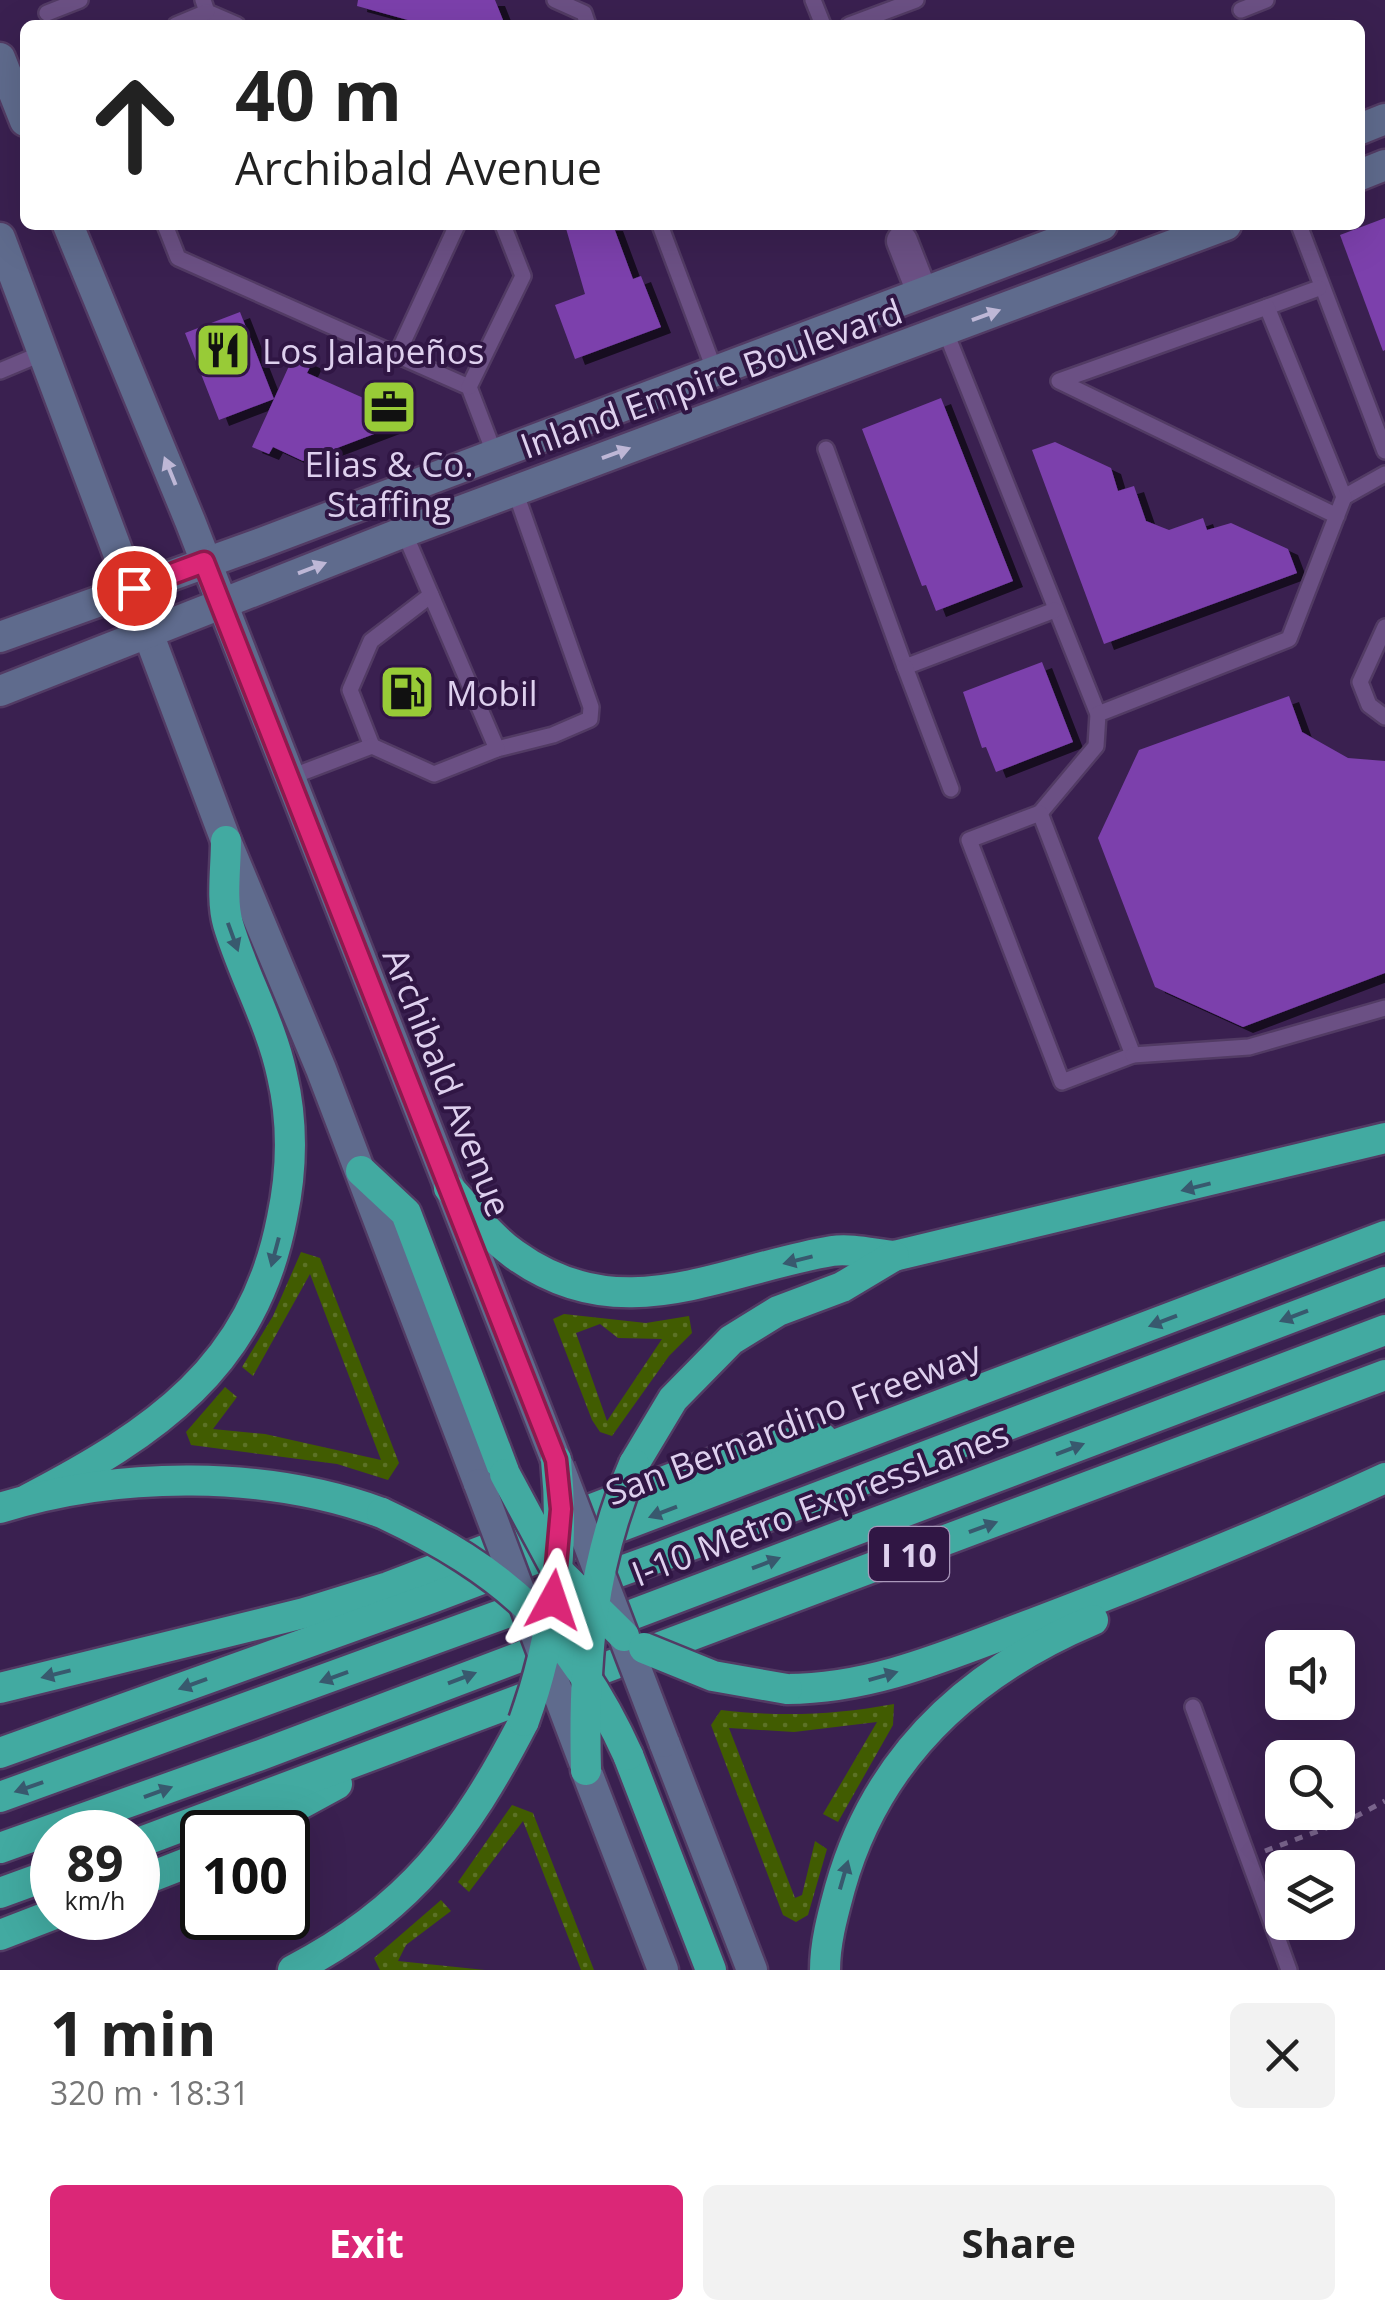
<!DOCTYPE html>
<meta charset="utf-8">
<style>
body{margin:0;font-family:"Open Sans",sans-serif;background:#f2f2f2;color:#222;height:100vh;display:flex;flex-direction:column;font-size:38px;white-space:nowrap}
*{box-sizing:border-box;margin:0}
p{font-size:32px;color:#767676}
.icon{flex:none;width:55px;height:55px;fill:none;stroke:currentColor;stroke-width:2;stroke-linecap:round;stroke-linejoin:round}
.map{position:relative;height:1970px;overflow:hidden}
.panel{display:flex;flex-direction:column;background:#fff;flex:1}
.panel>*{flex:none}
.top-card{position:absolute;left:20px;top:20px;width:1345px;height:210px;border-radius:15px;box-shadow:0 10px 40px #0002;background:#fff;color:#222;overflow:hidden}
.controls{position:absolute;left:1265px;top:1630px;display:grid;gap:20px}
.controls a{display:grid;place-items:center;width:90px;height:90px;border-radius:15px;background:#fff;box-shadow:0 10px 40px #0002;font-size:50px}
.speed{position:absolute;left:30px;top:1810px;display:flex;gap:20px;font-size:50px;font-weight:700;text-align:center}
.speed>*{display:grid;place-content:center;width:130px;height:130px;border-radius:50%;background:#fff;box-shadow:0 10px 40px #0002;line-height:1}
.speed small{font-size:25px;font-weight:400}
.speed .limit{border:5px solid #111;border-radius:15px;background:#fff;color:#111}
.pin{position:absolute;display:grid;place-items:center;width:85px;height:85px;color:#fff;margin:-42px;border:5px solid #fff;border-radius:50%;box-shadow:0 2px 10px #0007}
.me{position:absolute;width:110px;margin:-55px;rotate:5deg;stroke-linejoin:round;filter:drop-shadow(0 0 8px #0008)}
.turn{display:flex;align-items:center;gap:35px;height:210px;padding:0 50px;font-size:45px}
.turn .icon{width:130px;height:130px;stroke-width:2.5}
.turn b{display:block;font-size:70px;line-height:85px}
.round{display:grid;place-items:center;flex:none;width:105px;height:105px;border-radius:15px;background:#f2f2f2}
.head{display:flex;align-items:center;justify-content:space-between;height:170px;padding:0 50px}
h1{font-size:60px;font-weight:700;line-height:75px}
.button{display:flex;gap:20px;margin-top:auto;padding:20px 50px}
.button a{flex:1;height:115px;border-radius:15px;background:#db2777;color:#fff;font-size:40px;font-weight:700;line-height:115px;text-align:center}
.button a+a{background:#f2f2f2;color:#222}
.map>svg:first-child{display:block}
.grass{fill:url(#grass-dots);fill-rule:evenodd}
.building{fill:#7c40ac;filter:url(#shadow)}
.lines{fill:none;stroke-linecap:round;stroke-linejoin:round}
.lane-casing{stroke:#523b64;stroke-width:20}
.street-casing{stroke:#523b64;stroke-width:35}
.secondary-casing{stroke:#523b64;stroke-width:35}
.highway-casing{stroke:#523b64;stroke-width:35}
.path{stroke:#7c668f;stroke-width:5;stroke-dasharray:8 8;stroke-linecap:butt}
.lane{stroke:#6b5084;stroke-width:15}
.street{stroke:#6b5084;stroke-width:30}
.secondary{stroke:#5f6b8d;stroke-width:30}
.highway{stroke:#42aaa1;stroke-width:30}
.secondary-bridge-casing{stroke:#523b64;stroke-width:35;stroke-linecap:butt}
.highway-bridge-casing{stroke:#523b64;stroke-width:35;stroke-linecap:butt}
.secondary-bridge{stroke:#5f6b8d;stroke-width:30}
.highway-bridge{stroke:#42aaa1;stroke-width:30}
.oneway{fill:#beb7d6}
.oneway2{fill:#38596e}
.route-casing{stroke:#8e194d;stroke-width:25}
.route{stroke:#db2777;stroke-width:18}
.labels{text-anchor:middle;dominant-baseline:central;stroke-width:8;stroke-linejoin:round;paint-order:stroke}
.shield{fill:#301644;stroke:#aa98bb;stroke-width:2.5}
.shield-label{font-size:32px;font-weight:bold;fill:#ded0ee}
.poi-label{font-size:35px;fill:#ded0ee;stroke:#301644;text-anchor:start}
.street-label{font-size:35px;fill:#ded0ee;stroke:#301644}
</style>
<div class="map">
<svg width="1385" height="1970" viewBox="0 0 1385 1970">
<defs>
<pattern id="grass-dots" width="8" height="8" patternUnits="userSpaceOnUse" patternTransform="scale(2.5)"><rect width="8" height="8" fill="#415c01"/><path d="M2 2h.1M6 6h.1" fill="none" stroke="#5c7226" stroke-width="1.8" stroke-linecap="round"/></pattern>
<filter id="shadow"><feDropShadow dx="10" dy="6" stdDeviation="0" flood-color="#0009"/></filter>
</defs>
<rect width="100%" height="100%" fill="#3a2050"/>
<g class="grass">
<path d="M 301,1252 L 320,1258 L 399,1463 L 388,1480 L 337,1464 L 191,1445 L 186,1432 L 225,1387 L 237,1397 L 213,1429 L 265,1434 L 381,1460 L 310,1274 L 253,1376 L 242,1367 L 273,1316 Z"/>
<path d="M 564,1314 L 646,1323 L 689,1316 L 692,1333 L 669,1356 L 612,1436 L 600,1432 L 592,1420 L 553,1319 ZM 600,1324 L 618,1338 L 662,1339 L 607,1421 L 576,1333 Z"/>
<path d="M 894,1704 L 893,1725 L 838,1822 L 823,1814 L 877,1722 L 794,1732 L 729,1728 L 795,1898 L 802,1895 L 815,1841 L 827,1849 L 808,1915 L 796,1922 L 783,1915 L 711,1725 L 721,1710 C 781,1717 834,1715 894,1704 Z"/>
<path d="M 512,1805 L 533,1813 L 594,1970 L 581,1970 L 523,1821 L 469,1892 L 458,1882 Z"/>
<path d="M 441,1900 L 451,1911 L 406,1945 L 398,1961 L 485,1970 L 380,1970 L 374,1958 Z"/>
</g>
<g class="building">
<path d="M 358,0 L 495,0 L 505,25 L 426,25 L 357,6 Z"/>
<path d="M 1385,218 L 1385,350 L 1383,351 L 1340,235 Z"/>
<path d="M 565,225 L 613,225 L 633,279 L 641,276 L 661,327 L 575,359 L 555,305 L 585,294 Z"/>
<path d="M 240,312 L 274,399 L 294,355 L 312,363 L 307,373 L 377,404 L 383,390 L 406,401 L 395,426 L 303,461 L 273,447 L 269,454 L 252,447 L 274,399 L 219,420 L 185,333 Z"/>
<path d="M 941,398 L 1013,581 L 936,611 L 926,585 L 922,586 L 862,429 Z"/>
<path d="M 1055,442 L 1111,468 L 1118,491 L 1134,486 L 1146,521 L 1169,530 L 1203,518 L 1207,530 L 1231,523 L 1288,549 L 1297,573 L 1104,644 L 1032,450 Z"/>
<path d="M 1042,662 L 1073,742 L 996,772 L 986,747 L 982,748 L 963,692 Z"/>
<path d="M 1289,696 L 1302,732 L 1348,758 L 1385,761 L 1385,973 L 1243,1027 L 1155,987 L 1098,838 L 1139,750 Z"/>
</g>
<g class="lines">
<g class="lane-casing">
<g id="lane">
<path d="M 203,0 L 207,12 L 237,25"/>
<path d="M 555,0 L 584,13 L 588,25"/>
<path d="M 813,0 L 823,25"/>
<path d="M 1241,10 L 1266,0"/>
<path d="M 47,13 L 80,0"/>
<path d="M 176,25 L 207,12"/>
<path d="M 849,25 L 916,0"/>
<path d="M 165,225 L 178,258 L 469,387 L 495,455"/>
<path d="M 660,225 L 714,369"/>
<path d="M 1299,225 L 1385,451"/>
<path d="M 1267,307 L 1319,288"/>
<path d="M 945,330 L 1098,714"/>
<path d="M 397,355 L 457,225"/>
<path d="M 0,371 L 43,353"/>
<path d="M 469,387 L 523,276 L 503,225"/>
<path d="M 826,449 L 905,667 L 1055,610"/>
<path d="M 1344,497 L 1385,474"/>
<path d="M 1385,627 L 1360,682 L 1369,705 L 1385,717"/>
<path d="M 905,667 L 951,789"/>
<path d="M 372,746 L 350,690 L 371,641 L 431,595"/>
<path d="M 497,749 L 553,735 L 590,719 L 591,707 L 515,491"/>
<path d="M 288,778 L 372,746 L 434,774 L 497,749 L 404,532"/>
<path d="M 1040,813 L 1096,746 L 1098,714 L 1289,639 L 1344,497 L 1267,307 L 1059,381 L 1337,516"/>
<path d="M 1040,813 L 1133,1055 L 1062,1082 L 969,840 Z"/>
<path d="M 1133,1055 L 1249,1047 L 1385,1008"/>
<path d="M 1193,1707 L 1289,1970"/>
</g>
</g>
<g class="street-casing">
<path id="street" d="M 902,241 L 922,292"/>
</g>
<g class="secondary-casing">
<g id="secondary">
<path d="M 0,58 L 25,121"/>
<path d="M 1360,129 L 1385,119"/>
<path d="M 1360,175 L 1385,165"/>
<path d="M 68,225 L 190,521 L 556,1460"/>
<path d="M 0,238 L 226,841 L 321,1069 L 479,1484"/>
<path d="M 0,637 L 261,543 L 1102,225"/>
<path d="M 0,691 L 404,532 L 1226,225"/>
<path d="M 664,1742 L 752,1970"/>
<path d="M 586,1770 L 663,1970"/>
</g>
</g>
<g class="highway-casing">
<g id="highway">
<path d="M 361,1171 L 406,1213 L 505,1474"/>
<path d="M 449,1188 C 470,1210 489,1236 514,1254 C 621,1332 719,1270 832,1251 C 851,1248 874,1254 894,1256 L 1385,1138"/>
<path d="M 634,1464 L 673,1399 L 731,1340 L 778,1311 L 842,1287 L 894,1256"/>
<path d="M 28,1499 C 154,1433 253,1368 282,1218 C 292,1171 293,1122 282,1075 C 271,1023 243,975 228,924 C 221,900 226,867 226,841"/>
<path d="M 0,1508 C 118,1471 266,1470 382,1513"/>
<path d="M 0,1688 L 304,1613 L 388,1587 L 746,1450 L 822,1438"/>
<path d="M 787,1689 C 874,1689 953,1653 1034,1623 C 1153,1578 1270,1531 1385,1478"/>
<path d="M 0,1753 L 432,1598 L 1385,1236"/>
<path d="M 628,1755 L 711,1970"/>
<path d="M 0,1797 L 657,1558 L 1385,1282"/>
<path d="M 249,1832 L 337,1784"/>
<path d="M 138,1843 L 1385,1375"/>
<path d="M 0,1848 L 258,1756 L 1385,1330"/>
<path d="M 138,1882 L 202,1857"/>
<path d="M 0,1893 L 52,1874"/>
<path d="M 0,1935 L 52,1915"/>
<path d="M 293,1970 C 409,1910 465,1835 524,1721"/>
<path d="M 825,1970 C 825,1942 833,1914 840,1888 C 877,1756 970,1672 1093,1620"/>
</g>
</g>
<path class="path" d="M 1265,1851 L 1353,1818 L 1385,1801"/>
<use href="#lane" class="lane"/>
<use href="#street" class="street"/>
<use href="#secondary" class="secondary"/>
<use href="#highway" class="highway"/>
<g class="secondary-bridge-casing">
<g id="secondary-bridge">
<path d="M 559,1467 L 664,1742"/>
<path d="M 479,1484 L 584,1762"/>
</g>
</g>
<g class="highway-bridge-casing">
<g id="highway-bridge">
<path d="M 505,1474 L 556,1569 L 624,1636"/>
<path d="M 382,1513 C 505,1571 571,1630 628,1755"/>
<path d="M 644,1648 L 713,1676 L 787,1689"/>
<path d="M 524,1721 C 554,1638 565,1548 556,1460"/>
<path d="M 586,1770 C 583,1662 591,1564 634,1464"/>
</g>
</g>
<use href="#secondary-bridge" class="secondary-bridge"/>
<use href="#highway-bridge" class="highway-bridge"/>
</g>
<defs><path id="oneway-solid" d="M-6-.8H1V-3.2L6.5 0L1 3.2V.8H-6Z" transform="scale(2.5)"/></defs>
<g class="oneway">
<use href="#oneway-solid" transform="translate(986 315) rotate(-20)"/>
<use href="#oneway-solid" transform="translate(616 453) rotate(-20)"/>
<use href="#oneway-solid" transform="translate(170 471) rotate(-112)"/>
<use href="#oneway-solid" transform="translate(312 568) rotate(-21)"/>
</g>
<g class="oneway2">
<use href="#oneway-solid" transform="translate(233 937) rotate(70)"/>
<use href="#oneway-solid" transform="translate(1196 1187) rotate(166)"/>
<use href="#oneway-solid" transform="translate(275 1252) rotate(105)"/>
<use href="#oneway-solid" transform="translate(798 1260) rotate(166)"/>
<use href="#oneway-solid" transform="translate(1294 1316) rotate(159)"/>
<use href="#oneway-solid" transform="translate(1163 1321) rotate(159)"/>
<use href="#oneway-solid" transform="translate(1070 1449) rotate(-21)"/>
<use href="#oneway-solid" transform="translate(663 1512) rotate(159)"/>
<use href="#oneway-solid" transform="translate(983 1527) rotate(-20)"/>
<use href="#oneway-solid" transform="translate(766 1563) rotate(-21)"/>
<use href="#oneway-solid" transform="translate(56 1674) rotate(166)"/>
<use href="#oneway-solid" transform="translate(883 1676) rotate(-16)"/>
<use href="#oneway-solid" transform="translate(334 1677) rotate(160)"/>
<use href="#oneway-solid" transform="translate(462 1678) rotate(-21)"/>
<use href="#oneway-solid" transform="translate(193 1684) rotate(160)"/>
<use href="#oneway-solid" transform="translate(29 1787) rotate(161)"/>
<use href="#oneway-solid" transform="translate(158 1792) rotate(-20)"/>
<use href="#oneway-solid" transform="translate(844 1875) rotate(-74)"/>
</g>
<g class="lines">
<g class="route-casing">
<path id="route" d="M 134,588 L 204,562 L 556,1460 L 561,1509 L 553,1600"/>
</g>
<use href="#route" class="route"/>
</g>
<defs>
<g id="restaurant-square" transform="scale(2.875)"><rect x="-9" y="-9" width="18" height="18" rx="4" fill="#98cb37" stroke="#301644"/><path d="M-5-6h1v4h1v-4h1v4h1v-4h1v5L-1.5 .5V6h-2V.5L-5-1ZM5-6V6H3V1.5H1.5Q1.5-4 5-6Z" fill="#111"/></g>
<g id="office-square" transform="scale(2.875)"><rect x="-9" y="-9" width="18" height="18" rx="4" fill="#98cb37" stroke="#301644"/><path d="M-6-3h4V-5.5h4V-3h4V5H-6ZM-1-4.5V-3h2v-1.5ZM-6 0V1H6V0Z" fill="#111"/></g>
<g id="fuel-square" transform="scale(2.875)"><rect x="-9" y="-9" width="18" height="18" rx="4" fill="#98cb37" stroke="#301644"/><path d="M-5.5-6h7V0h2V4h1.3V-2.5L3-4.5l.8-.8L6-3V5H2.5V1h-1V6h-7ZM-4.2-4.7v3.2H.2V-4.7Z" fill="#111"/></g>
</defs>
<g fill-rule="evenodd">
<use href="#restaurant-square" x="223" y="350"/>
<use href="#office-square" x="389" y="407"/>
<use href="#fuel-square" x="407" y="692"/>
</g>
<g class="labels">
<rect class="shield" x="869" y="1527" width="80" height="54" rx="8"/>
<g class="shield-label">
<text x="909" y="1554">I 10</text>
</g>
<g class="poi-label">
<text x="262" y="350">Los Jalapeños</text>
<text x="389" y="463" text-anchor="middle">Elias &amp; Co.<tspan x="389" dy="40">Staffing</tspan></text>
<text x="446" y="692">Mobil</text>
</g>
<g class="street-label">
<text transform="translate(711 378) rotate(-20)">Inland Empire Boulevard</text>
<text transform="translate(448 1082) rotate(68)">Archibald Avenue</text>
<text transform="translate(793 1422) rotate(-21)">San Bernardino Freeway</text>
<text transform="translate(820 1503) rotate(-21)">I-10 Metro ExpressLanes</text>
</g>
</g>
</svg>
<div class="controls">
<a><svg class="icon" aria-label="sound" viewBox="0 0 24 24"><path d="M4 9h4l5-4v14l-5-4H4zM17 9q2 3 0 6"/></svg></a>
<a><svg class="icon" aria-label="search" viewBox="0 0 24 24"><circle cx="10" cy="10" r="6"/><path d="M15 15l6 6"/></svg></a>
<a><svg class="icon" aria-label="layers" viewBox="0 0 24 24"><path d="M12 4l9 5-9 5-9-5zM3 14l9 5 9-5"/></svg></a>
</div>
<div class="speed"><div>89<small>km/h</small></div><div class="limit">100</div></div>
<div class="pin" style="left:134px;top:588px;background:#d93025"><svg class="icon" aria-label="arrive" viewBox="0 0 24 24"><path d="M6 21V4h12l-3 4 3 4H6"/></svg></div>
<svg class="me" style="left:553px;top:1600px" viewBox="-20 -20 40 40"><path d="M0-17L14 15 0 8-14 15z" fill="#db2777" stroke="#fff" stroke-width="4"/></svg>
<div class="top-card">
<div class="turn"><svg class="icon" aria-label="ahead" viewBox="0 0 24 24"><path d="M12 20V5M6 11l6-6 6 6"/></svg><div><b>40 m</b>Archibald Avenue</div></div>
</div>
</div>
<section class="panel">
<div class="head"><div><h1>1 min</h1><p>320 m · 18:31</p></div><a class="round"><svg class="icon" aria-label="close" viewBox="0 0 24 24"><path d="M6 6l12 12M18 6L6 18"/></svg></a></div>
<div class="button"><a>Exit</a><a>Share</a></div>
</section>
